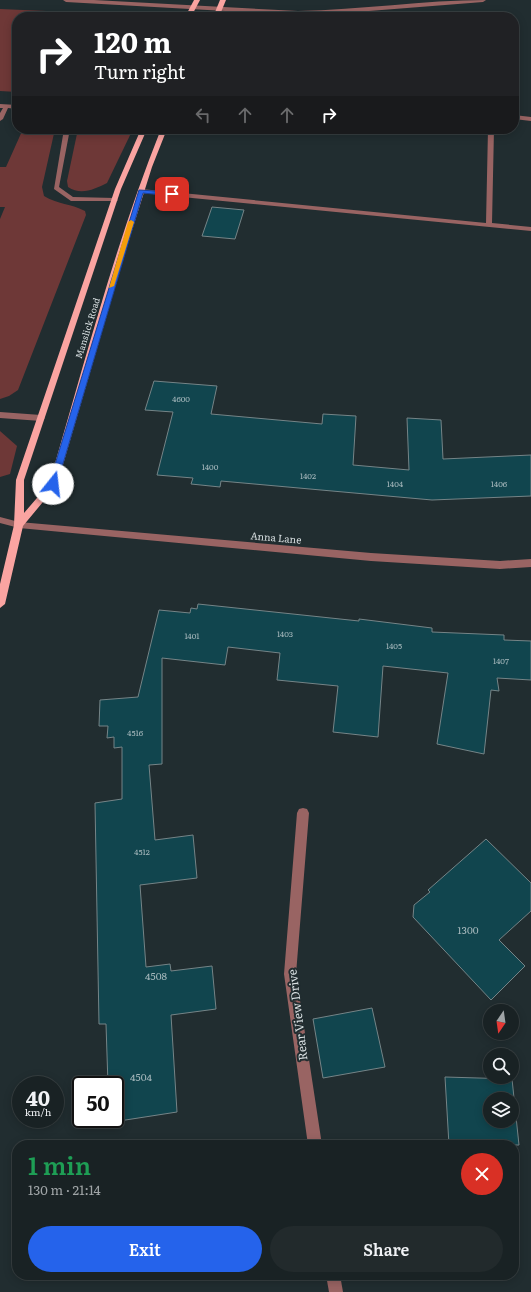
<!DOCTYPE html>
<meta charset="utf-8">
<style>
body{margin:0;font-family:Literata,serif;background:#222a2c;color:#f1f3f6;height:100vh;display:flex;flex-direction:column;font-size:15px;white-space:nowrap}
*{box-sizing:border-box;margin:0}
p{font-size:13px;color:#9fa4a6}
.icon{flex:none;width:22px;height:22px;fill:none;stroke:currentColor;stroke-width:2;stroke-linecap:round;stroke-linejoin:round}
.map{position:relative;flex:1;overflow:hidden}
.details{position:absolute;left:12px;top:1140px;width:507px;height:140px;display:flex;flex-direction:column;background:#192224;border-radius:16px;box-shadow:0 2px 10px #0003,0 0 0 1px #373f41}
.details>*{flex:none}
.hud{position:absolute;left:12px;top:12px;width:507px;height:122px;border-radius:16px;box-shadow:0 2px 10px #0003,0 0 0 1px #373f41;background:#202124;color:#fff;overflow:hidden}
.needle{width:26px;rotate:193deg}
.controls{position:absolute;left:483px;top:1004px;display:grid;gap:8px}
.controls a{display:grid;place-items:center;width:36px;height:36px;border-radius:50%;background:#192224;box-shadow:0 2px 10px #0003,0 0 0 1px #373f41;font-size:20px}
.speed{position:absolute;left:12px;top:1076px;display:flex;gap:8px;font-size:20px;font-weight:700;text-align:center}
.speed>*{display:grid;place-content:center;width:52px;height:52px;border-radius:50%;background:#192224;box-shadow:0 2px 10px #0003,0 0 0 1px #373f41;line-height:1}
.speed small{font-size:10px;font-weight:400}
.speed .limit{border:2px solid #111;border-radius:6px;background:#fff;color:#111}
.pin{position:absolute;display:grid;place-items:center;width:34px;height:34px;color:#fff;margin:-17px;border-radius:8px;box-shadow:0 2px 6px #0006}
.me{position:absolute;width:44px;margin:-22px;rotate:16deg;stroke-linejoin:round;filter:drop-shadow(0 0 3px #0008)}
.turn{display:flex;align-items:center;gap:14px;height:84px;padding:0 16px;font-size:18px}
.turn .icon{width:52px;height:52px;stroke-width:2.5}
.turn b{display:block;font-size:28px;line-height:34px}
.lanes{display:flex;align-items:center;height:38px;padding:0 16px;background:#0003;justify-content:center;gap:20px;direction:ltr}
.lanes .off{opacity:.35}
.round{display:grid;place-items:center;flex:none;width:42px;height:42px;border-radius:21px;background:#222a2c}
.head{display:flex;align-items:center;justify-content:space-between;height:68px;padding:0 16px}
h1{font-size:24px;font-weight:600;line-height:30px;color:#1e9e55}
.cta{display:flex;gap:8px;margin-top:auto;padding:8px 16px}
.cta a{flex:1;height:46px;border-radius:24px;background:#2563eb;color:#fff;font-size:16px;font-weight:600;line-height:46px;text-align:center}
.cta a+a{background:#222a2c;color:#f1f3f6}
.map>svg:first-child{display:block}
.green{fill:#6e3837}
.building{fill:#11454e;stroke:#758487;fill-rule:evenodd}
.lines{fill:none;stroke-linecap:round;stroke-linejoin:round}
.minor{fill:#996463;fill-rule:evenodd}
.major{fill:#faa4a1;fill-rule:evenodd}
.route{fill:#2563eb;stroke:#184099}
.slow{fill:#f59e0b}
.labels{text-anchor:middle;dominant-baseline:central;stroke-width:4;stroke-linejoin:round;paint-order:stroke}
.number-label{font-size:8px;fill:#a6b8bc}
.far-street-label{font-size:9px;fill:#d8dfe1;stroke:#212d30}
.street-label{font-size:10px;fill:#d8dfe1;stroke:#212d30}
.near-number-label{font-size:10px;fill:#a6b8bc}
.near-street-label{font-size:12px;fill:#d8dfe1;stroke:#212d30}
</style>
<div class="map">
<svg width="531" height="1292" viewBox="0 0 531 1292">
<rect width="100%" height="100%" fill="#212d30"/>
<g class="green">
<path d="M 0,9 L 139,15 L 156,17 L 17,17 L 17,92 L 0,91 Z"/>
<path d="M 23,129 L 55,129 L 42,187 L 44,196 C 57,204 72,204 85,211 L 86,215 L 18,390 L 9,396 L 0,399 L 0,219 L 5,207 L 0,207 L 0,167 L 6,167 Z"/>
<path d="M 78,129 L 133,129 L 107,183 C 95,189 81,196 68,187 L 67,181 Z"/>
<path d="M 0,431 L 17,446 L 10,474 L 0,477 Z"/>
</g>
<g class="building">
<path d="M 212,207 L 244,210 L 235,239 L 202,236 Z"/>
<path d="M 154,381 L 217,386 L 211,414 L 322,424 L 323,414 L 356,416 L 353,465 L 409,470 L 407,418 L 441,420 L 443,459 L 531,455 L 531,496 L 432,500 L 221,481 L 220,487 L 191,484 L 193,478 L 157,475 L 173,412 L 145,410 Z"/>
<path d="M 198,604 L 359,621 L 359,619 L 432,628 L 432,632 L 504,635 L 504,640 L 531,641 L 531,680 L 497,678 L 499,691 L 491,690 L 484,754 L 437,744 L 448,673 L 383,666 L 378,737 L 333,732 L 338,686 L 277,680 L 280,653 L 228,647 L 225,665 L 162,658 L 162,764 L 149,765 L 155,840 L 193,835 L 197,878 L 140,885 L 146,967 L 170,964 L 171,971 L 212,966 L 216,1009 L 171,1015 L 177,1112 L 119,1121 L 118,1097 L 115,1098 L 115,1085 L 108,1085 L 106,1024 L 99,1024 L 95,803 L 122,799 L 122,747 L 114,748 L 114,737 L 107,738 L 108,726 L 99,726 L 100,700 L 138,697 L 159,610 L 190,613 L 191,608 L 197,609 Z"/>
<path d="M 486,839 L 531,883 L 531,911 L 499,940 L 525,966 L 491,1000 L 413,917 L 414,905 L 430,892 L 428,890 Z"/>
<path d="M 372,1008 L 385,1067 L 323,1078 L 313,1019 Z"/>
<path d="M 445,1077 L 512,1079 L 519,1145 L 449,1145 ZM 490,1099 L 512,1099 L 512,1121 L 490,1121 Z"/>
</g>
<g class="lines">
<g class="minor">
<path d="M 63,0 L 94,0 L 298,11 C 361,10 423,0 486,0 L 483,2 L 331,14 L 298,15 L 66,2 Z"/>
<path d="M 0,104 L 17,105 L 17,109 L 8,108 L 3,119 L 0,121 L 0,113 L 3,108 L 0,108 Z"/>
<path d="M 514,115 L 531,117 L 531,121 L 514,119 Z"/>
<path d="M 64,129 L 70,129 L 59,187 L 73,197 L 115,198 L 118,200 L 117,201 L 71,201 L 54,189 Z"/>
<path d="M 488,129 L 494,129 L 492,223 L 531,227 L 531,231 L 141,193 L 138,191 L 141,189 L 486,223 Z"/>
<path d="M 0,412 L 41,415 L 45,418 L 41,421 L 0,418 Z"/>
<path d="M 0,517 L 19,522 L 371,553 L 500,561 L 531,559 L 531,567 L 500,569 L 371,561 L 19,528 L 0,523 Z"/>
<path d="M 303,808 L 307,809 L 309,813 L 296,974 L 322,1145 L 308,1145 L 284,974 L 297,813 L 299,809 Z"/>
<path d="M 326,1275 L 340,1275 L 343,1292 L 329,1292 Z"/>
</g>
<g class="major">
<path d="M 194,0 L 200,0 L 191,17 L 185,17 Z"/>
<path d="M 220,0 L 226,0 L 219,17 L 213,17 Z"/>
<path d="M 141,129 L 147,129 L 121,189 L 24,480 L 24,513 L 49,484 C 84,365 115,244 161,129 L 167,129 L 152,167 L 128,243 L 57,485 L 23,526 L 5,604 L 0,608 L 0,584 L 14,525 L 16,480 L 115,189 Z"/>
</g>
</g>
<path class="route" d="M 139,190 L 172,192 L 175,194 L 172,196 L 143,193 L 57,484 L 53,487 L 49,484 Z"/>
<path class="slow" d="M 131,220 L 134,222 L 114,286 L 109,288 L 128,222 Z"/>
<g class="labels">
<g class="number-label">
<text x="181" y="398">4600</text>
<text x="210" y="466">1400</text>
<text x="308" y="475">1402</text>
<text x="395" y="483">1404</text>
<text x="499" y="483">1406</text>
<text x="285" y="633">1403</text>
<text x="192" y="635">1401</text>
<text x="394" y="645">1405</text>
<text x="501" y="660">1407</text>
<text x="135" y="732">4516</text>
<text x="142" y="851">4512</text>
</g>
<g class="far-street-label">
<text transform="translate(87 328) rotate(-73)">Manslick Road</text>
</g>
<g class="street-label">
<text transform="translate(276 537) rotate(5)">Anna Lane</text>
</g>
<g class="near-number-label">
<text x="468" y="929">1300</text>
<text x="156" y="975">4508</text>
<text x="141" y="1076">4504</text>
</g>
<g class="near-street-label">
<text transform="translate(297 1015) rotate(-97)">Rear View Drive</text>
</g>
</g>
</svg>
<div class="controls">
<a><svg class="needle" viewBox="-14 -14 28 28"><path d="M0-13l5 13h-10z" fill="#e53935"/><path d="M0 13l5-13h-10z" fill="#9fa4a6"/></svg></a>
<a><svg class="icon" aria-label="search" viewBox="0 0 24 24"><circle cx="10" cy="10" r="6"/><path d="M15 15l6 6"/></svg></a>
<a><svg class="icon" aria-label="layers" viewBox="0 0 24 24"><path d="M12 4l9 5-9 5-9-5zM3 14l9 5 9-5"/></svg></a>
</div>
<div class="speed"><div>40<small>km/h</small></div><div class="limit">50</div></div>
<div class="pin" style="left:172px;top:194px;background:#d93025"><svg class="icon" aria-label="arrive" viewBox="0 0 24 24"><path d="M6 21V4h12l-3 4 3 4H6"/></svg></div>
<svg class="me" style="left:53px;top:484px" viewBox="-20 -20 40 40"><circle r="19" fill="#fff"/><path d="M0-13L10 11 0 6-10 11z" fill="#2563eb"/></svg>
<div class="hud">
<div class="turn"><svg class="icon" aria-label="right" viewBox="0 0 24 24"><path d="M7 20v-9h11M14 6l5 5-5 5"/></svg><div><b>120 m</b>Turn right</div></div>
<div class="lanes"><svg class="icon off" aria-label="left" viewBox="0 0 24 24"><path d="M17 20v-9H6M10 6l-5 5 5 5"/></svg><svg class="icon off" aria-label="ahead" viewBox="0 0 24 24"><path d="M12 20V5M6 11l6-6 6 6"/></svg><svg class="icon off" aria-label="ahead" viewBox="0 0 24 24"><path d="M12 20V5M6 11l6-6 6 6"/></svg><svg class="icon" aria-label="right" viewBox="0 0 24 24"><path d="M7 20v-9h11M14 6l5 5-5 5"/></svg></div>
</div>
<section class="details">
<div class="head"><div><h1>1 min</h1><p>130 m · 21:14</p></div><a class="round" style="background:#d93025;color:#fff"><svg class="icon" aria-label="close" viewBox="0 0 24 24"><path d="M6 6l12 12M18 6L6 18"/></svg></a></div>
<div class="cta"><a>Exit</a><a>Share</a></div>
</section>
</div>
